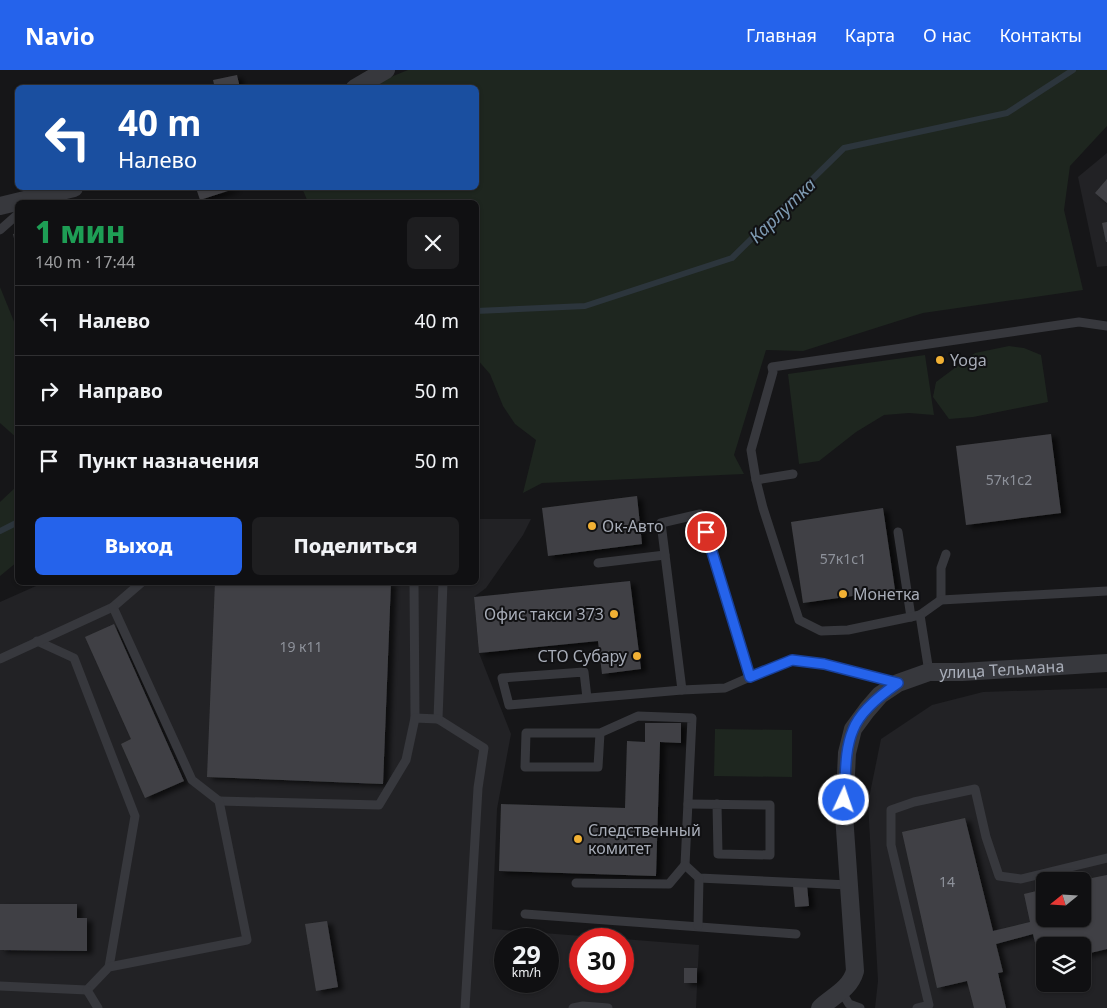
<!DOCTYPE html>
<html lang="ru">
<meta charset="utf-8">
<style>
body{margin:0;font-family:"Noto Sans",sans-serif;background:#1e1e20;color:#f1f3f6;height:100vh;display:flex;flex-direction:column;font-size:19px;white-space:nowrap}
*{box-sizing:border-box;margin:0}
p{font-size:16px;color:#9c9d9f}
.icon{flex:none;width:28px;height:28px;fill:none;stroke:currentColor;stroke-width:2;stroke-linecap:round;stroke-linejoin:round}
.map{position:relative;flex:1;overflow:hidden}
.details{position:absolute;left:15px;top:130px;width:464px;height:385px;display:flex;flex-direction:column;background:#101012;border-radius:8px;box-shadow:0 1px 4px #0004,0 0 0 1px #303032}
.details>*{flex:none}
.top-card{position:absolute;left:15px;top:15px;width:464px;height:105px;border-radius:8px;box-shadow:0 1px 4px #0004,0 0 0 1px #303032;background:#1a4fa0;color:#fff;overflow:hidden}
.needle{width:32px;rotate:252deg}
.controls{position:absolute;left:1036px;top:802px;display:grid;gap:10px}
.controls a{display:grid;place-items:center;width:55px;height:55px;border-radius:8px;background:#101012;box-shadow:0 1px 4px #0004,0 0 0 1px #303032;font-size:25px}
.speed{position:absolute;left:494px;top:858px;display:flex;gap:10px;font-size:25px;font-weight:700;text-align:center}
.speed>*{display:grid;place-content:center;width:65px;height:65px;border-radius:50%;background:#101012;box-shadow:0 1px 4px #0004,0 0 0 1px #303032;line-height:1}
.speed small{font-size:12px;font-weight:400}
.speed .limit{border:8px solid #d22;background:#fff;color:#111}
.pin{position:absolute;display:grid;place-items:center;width:42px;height:42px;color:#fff;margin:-21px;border:2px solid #fff;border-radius:50%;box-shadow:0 1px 5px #0007}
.me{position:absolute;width:55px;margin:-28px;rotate:3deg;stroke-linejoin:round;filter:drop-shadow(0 0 4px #0008)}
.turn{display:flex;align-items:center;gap:18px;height:105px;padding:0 20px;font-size:22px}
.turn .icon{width:65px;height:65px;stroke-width:2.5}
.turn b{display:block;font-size:35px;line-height:42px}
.round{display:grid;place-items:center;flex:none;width:52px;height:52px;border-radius:8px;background:#1e1e20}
.headline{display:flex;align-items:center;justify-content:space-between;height:85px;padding:0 20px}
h1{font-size:30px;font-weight:800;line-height:38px;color:#1e9e55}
.button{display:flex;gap:10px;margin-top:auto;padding:10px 20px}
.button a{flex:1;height:58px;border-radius:8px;background:#2563eb;color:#fff;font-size:20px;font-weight:800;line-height:58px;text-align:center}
.button a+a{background:#1e1e20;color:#f1f3f6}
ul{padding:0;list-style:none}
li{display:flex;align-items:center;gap:15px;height:70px;padding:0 20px;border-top:1px solid #303032}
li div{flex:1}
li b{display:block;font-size:19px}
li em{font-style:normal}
header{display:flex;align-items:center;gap:30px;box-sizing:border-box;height:70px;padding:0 25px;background:#2563eb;color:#fff}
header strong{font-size:24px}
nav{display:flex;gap:28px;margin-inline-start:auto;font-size:18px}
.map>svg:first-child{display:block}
.built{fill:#222225;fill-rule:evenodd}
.green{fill:#1e261f}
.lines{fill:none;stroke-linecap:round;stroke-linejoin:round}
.stream{stroke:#2c353c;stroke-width:6}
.building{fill:#404145;filter:url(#shadow)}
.lane{stroke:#37383d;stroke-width:9}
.street{stroke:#37383d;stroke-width:18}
.route-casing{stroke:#184099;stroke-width:12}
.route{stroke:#2563eb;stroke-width:9}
.poi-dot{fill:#f2b134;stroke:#111113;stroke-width:2}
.labels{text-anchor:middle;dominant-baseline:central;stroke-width:4;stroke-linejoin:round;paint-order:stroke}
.number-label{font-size:14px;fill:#8e929b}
.poi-label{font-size:16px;fill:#a8adb8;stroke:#111113;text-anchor:start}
.street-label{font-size:16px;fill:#a8adb8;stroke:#111113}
.water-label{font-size:18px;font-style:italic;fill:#7f9bb3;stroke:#111113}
</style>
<header>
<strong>Navio</strong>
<nav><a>Главная</a><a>Карта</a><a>О нас</a><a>Контакты</a></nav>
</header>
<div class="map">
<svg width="1107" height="938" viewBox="0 0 1107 938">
<defs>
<filter id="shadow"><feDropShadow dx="5.5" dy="3" stdDeviation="2.5" flood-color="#0009"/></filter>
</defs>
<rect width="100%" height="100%" fill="#161618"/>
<g class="built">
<path d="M 1107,83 L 1107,196 L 1097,197 L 1078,107 Z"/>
<path d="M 476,449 L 531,449 L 523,465 L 486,518 L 474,527 L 479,583 L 511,664 L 497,739 L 492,859 L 620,869 L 580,869 L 580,911 L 622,911 L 623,869 L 699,875 L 696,938 L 0,938 L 0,532 L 45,512 L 476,512 ZM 505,869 L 548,869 L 548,911 L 505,911 Z"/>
<path d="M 1107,618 L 1107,938 L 875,938 L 878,911 L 868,733 L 881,669 L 932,635 L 983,622 ZM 1045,811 L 1082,811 L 1082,849 L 1045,849 ZM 1045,876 L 1082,876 L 1082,914 L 1045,914 Z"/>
</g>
<g class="green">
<path d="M 408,0 L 1107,0 L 1107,56 L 1070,96 L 1064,140 L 1083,220 L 923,243 L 803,281 L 766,280 L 734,385 L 744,404 L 542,413 L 523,423 L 536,370 L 515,354 L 503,336 L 490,304 L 476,288 L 476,132 L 308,132 L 302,118 L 476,118 L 476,18 L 366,17 Z"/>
<path d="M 0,217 L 17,259 L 17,368 L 0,353 Z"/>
<path d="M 1009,276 L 1024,278 L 1041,285 L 1048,332 L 973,347 L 949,349 L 933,327 L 936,312 L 975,283 Z"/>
<path d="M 925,285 L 934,345 L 909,343 L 884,345 L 856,362 L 819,391 L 799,394 L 788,304 Z"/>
<path d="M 17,416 L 17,492 L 0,506 L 0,432 Z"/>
<path d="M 715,659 L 792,660 L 792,707 L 714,706 Z"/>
</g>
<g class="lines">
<g class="stream">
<path d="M 476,241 L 585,236 L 732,188 L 844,78 L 1007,43 L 1073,0"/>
<path d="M 0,461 L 18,452"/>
</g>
</g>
<g class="building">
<path d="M 237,5 L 240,18 L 215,18 L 213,10 Z"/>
<path d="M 1107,109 L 1107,133 L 1095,123 Z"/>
<path d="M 196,118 L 237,118 L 200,130 Z"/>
<path d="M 1107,152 L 1107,172 L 1106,172 L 1102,153 Z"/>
<path d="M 18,163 L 18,181 L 17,181 L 13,164 Z"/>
<path d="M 1051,364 L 1061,443 L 966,455 L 956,376 Z"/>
<path d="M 637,426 L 642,474 L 548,486 L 542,438 Z"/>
<path d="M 883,438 L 895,520 L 803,533 L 791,452 Z"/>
<path d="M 630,511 L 641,599 L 602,604 L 598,571 L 479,583 L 474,527 Z"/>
<path d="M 215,512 L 391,512 L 383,714 L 207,707 Z"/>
<path d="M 114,554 L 184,711 L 145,728 L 121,674 L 131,669 L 85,567 Z"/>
<path d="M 645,653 L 681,653 L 681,673 L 660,672 L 656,806 L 499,801 L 501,734 L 625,738 L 627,671 L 645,672 Z"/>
<path d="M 965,748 L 993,861 L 1030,852 L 1024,824 L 1045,819 L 1045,849 L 1082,849 L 1082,810 L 1107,805 L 1107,879 L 1082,885 L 1082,876 L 1045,876 L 1045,893 L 1040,894 L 1033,864 L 996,874 L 1003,902 L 998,903 L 1006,938 L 974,938 L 967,911 L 937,918 L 902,762 Z"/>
<path d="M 807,815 L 809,836 L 795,837 L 793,816 Z"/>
<path d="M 0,834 L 77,834 L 77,848 L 87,848 L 87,881 L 0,880 Z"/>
<path d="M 327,851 L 338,917 L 316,921 L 305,854 Z"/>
<rect x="684" y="898" width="13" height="15"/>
</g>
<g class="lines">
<g class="lane">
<path d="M 0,160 L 18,144"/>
<path d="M 756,410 L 793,404"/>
<path d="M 898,462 L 911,547"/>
<path d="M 598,493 L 665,485"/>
<path d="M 414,512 L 415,648"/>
<path d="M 443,512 L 438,649 L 484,678 L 478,718 L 465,938"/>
<path d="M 941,530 L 941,498 L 946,484"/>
<path d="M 920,545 L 941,530 L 1107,521"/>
<path d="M 37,571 L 74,588 L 135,746 L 109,897"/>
<path d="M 0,589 L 113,537 L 142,512"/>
<path d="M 929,602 L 920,545 L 848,560 L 821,561 L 799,550 L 763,438 L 756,410 L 751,380 L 773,302 L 772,297 L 1079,252 L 1107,256"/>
<path d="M 750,607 L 725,618 L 682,620 L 661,453 L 700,444 L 750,607 L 792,591 L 824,594 L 898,613"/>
<path d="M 587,628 L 584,602 L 502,608 L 509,635 L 682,620"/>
<path d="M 600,663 L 598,697 L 525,697 L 526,663 L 600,663 L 638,646 L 692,648 L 685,795 L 699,808 L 849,815"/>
<path d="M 219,731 L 379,735 L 406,690 L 415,648 L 438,649"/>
<path d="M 688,734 L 770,735 L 770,785 L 718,784 L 717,734"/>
<path d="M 576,813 L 669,814 L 685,795"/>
<path d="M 525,844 L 796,864"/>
<path d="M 698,856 L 699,808"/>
<path d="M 0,916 L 87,920 L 109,897 L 247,870 L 219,731 L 192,710 L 113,537"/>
<path d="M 87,920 L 98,938"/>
<path d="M 841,921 L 849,934 L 860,938"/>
<path d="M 573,938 L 583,936 L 608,938"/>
<path d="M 917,938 L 929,935 L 891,775 L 891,740 L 914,732 L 975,719 L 986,767 L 999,806 L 1021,809 L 1107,788"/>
</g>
<g class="street">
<path d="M 355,18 L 386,0"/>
<path d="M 0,136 L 74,118"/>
<path id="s1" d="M 820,938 C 833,926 850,919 855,901 L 844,745 L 847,683 L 853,659 L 867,640 L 880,625 L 898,613 L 929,602 L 962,602 L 1107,593"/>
</g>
</g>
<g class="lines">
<g class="route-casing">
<path id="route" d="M 706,462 L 750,607 L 792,590 L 824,594 L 898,613 C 882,624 860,641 853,660 C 844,681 846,707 844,730"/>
</g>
<use href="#route" class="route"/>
</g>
<g class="poi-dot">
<circle cx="940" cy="290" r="5"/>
<circle cx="592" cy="456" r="5"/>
<circle cx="843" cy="524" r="5"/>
<circle cx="614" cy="544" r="5"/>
<circle cx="637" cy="586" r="5"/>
<circle cx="578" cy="769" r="5"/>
</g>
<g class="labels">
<g class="number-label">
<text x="1009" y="409">57к1с2</text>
<text x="843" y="488">57к1с1</text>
<text x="301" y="576">19 к11</text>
<text x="947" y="811">14</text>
</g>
<g class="poi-label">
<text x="950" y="290">Yoga</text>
<text x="602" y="456">Ок-Авто</text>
<text x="853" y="524">Монетка</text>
<text x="604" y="544" text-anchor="end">Офис такси 373</text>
<text x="627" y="586" text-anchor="end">СТО Субару</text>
<text x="588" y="760">Следственный<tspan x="588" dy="18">комитет</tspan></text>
</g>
<g class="street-label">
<text stroke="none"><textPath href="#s1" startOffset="466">улица Тельмана</textPath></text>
</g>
<g class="water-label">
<text transform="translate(782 140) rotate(-44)">Карлутка</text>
</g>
</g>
</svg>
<div class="controls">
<a><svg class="needle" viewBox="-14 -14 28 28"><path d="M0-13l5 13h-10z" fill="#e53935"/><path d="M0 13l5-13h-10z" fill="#9c9d9f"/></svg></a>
<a><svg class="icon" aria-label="layers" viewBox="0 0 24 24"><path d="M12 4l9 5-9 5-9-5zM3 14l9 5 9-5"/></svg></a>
</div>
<div class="speed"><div>29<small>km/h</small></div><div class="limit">30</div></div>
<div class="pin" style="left:706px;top:462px;background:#d93025"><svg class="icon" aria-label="arrive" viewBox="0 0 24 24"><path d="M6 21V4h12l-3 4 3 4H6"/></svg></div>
<svg class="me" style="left:844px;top:730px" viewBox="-20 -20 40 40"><circle r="17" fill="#2563eb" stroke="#fff" stroke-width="3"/><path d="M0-11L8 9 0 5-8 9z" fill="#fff"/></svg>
<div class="top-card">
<div class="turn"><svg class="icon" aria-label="left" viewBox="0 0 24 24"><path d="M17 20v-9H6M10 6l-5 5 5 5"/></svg><div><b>40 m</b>Налево</div></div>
</div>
<section class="details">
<div class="headline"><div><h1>1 мин</h1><p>140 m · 17:44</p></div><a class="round"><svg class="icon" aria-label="close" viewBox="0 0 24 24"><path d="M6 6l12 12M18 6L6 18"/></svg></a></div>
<ul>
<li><svg class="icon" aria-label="left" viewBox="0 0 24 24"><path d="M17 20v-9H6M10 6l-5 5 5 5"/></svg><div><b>Налево</b></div><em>40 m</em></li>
<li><svg class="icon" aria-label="right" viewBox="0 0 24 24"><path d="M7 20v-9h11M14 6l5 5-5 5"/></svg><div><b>Направо</b></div><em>50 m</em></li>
<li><svg class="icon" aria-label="arrive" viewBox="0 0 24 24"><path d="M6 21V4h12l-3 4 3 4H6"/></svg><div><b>Пункт назначения</b></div><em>50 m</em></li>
</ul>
<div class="button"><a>Выход</a><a>Поделиться</a></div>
</section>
</div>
